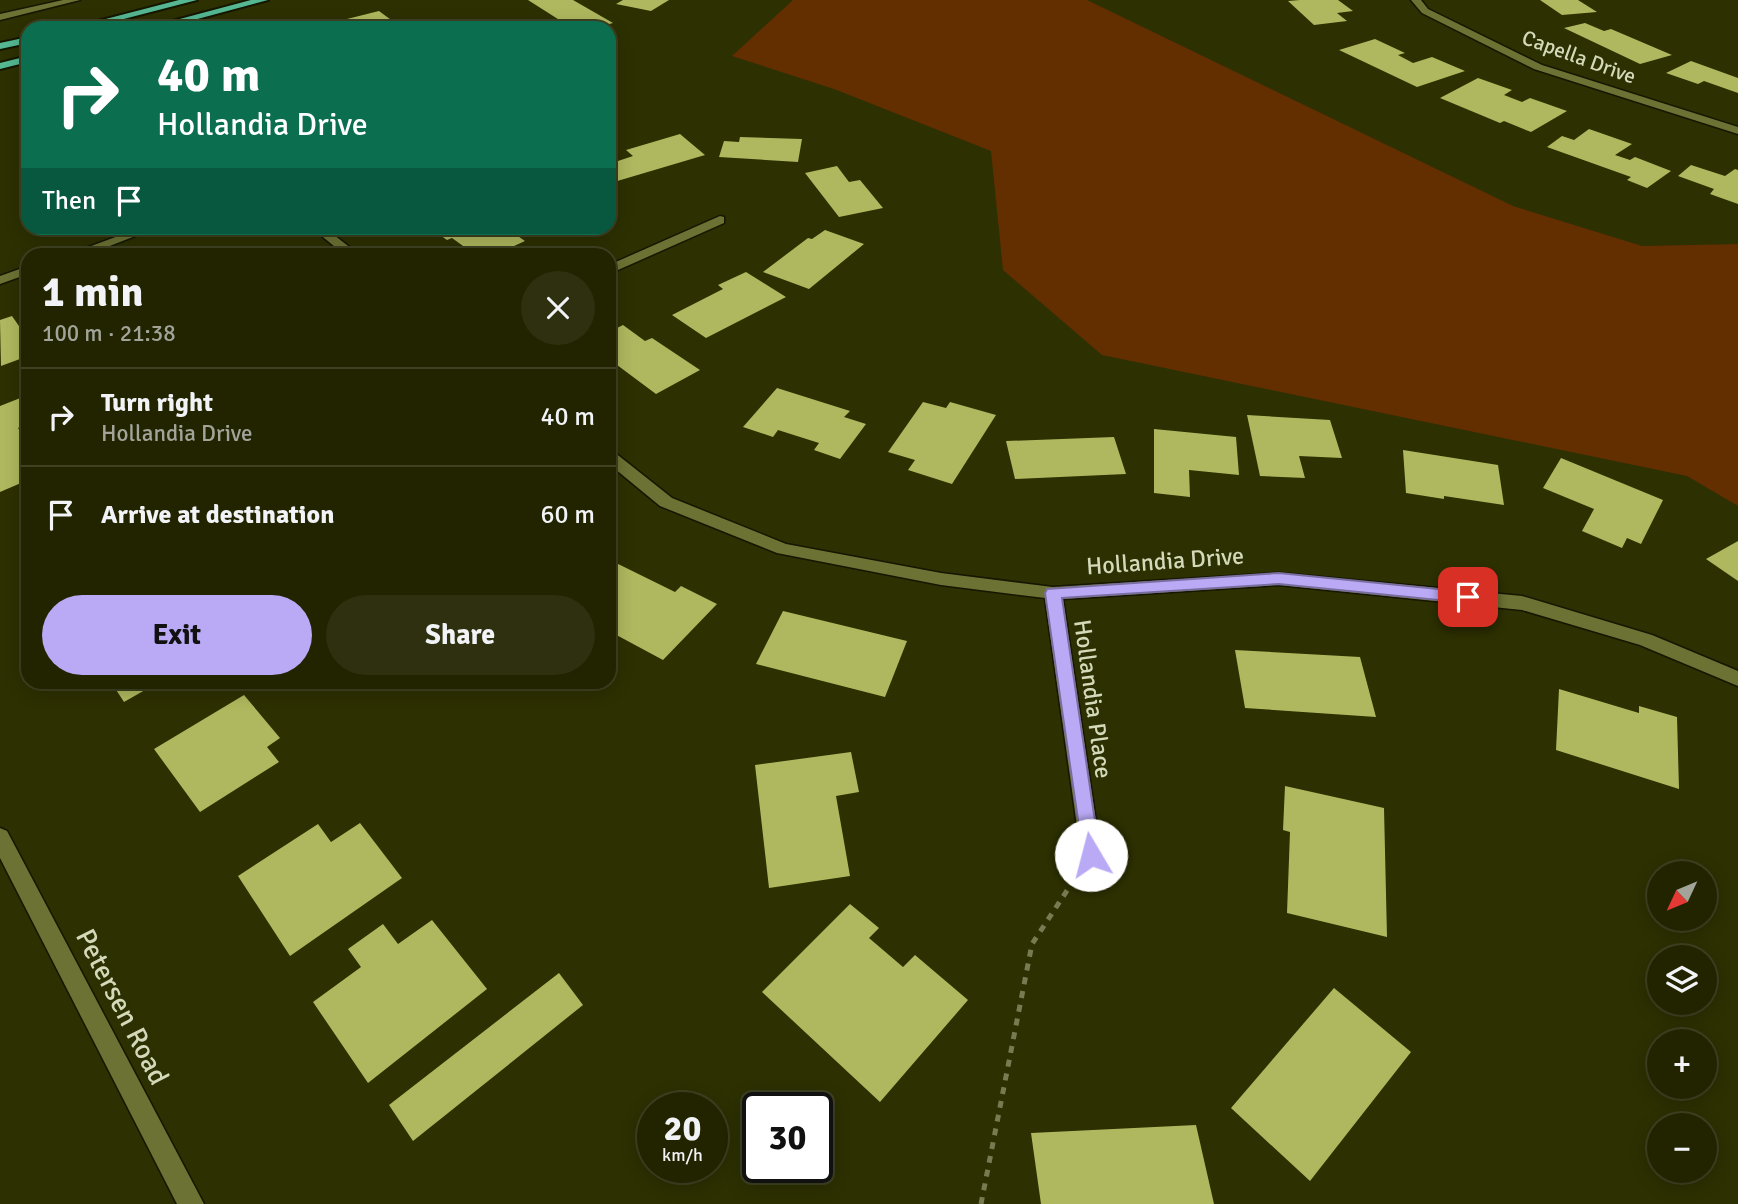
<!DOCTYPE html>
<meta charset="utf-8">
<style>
body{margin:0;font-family:Signika,sans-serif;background:#2e300f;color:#f1f3f6;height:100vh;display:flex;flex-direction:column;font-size:26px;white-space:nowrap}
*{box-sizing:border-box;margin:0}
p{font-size:23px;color:#a2a499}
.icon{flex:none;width:38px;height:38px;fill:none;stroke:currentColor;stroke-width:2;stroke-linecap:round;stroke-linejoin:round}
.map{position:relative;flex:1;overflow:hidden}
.sheet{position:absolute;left:21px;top:248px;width:595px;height:441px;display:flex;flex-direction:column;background:#222400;border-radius:21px;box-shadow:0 4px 18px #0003,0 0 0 2px #3f4122}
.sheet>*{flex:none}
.top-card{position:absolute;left:21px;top:21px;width:595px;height:214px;border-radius:21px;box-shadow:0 4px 18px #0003,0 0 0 2px #3f4122;background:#0b6e4f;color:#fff;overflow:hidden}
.needle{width:46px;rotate:226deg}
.fabs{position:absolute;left:1647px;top:861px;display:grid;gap:14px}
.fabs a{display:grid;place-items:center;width:70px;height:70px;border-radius:50%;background:#222400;box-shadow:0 4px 18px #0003,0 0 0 2px #3f4122;font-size:35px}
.speed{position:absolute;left:637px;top:1092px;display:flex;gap:14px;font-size:35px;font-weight:700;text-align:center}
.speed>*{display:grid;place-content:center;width:91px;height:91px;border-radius:50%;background:#222400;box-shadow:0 4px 18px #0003,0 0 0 2px #3f4122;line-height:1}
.speed small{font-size:18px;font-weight:400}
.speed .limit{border:4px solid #111;border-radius:10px;background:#fff;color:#111}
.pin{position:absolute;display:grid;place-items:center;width:60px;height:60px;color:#fff;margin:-30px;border-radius:14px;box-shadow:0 4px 10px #0006}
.me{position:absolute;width:77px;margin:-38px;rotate:352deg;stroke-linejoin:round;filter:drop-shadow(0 0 5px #0008)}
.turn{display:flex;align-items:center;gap:24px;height:147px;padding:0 21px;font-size:32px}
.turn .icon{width:91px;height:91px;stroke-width:2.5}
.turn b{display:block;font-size:49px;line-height:60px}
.then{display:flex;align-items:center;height:66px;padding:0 21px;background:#0003;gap:14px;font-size:26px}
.round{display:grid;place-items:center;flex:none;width:74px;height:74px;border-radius:37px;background:#2e300f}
.overview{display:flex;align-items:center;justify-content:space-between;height:119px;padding:0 21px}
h1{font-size:42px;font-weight:700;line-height:52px}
.primary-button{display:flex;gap:14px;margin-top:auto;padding:14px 21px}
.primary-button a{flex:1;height:80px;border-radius:42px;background:#baaaf6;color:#111;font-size:28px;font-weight:700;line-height:80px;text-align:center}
.primary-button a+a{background:#2e300f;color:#f1f3f6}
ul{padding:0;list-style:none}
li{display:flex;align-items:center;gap:21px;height:98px;padding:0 21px;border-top:2px solid #3f4122}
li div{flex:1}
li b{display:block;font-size:26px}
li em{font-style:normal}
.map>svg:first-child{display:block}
.green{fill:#632e00}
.building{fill:#afb85e}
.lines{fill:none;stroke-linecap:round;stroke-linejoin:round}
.minor-casing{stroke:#151700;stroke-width:3}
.tertiary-casing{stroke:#151700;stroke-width:3}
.trunk-casing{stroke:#151700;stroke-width:4}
.path{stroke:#777b52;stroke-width:5;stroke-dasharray:7 7;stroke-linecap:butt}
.minor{fill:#6c7233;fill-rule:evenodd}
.tertiary{fill:#6c7233;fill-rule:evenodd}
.trunk{fill:#55b893;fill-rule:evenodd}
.route{fill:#baaaf6;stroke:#796ea0;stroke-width:2}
.labels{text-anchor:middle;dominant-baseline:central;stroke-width:7;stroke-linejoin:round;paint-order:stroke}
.far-street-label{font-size:21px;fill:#d4d9b9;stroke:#2d3000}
.street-label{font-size:24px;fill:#d4d9b9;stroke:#2d3000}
.near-street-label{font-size:28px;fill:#d4d9b9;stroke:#2d3000}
</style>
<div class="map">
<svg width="1738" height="1204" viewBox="0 0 1738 1204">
<rect width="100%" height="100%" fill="#2d3000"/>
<path class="green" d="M 793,0 L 1087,0 L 1513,206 L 1642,246 L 1738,244 L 1738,506 L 1687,476 L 1102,355 L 1003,270 L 991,151 L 834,89 L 732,56 Z"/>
<g class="building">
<path d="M 528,0 L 573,0 L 613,23 L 594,28 L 572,28 Z"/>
<path d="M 623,0 L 669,0 L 651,11 L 616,4 Z"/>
<path d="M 1300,0 L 1338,0 L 1353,11 L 1337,13 L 1347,21 L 1314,25 L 1288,1 Z"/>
<path d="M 1540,0 L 1578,0 L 1597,12 L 1562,15 Z"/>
<path d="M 379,11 L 402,28 L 342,28 L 335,22 Z"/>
<path d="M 1585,23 L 1604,31 L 1611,29 L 1672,55 L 1640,64 L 1564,28 Z"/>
<path d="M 1375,39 L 1405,53 L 1398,55 L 1413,63 L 1432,57 L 1465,71 L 1417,87 L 1339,50 Z"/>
<path d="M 1691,61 L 1738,78 L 1738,93 L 1704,81 L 1698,84 L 1666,73 Z"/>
<path d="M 1478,78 L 1512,90 L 1504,95 L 1522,102 L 1530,98 L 1567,111 L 1531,132 L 1504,121 L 1500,123 L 1440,98 Z"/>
<path d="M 1589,129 L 1632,144 L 1615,155 L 1630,160 L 1635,157 L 1671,171 L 1647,188 L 1627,180 L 1631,177 L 1547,147 L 1562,136 L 1574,140 Z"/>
<path d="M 680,134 L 705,155 L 614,182 L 609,178 L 609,164 L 633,156 L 626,150 Z"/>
<path d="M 740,137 L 802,139 L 798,162 L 719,157 L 724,141 L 739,142 Z"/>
<path d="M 1691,165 L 1725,176 L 1735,169 L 1738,170 L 1738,204 L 1710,194 L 1714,189 L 1678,176 Z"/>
<path d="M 837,166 L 849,182 L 860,180 L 883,208 L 839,217 L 805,173 Z"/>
<path d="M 430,228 L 506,228 L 525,241 L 492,256 L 477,256 L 452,238 L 447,240 Z"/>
<path d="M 825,230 L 864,244 L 809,289 L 763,272 L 808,238 L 812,239 Z"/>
<path d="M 746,272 L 786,297 L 706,338 L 672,315 L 723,289 L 718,285 Z"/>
<path d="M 12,316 L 28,339 L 28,356 L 1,366 L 0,320 Z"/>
<path d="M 623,325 L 645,341 L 652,338 L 700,370 L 656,394 L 609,359 L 609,332 Z"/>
<path d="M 777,388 L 850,411 L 844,417 L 866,424 L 840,459 L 814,450 L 819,443 L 778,430 L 773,437 L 743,427 Z"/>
<path d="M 28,395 L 28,423 L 18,428 L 28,444 L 28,480 L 0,492 L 0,406 Z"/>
<path d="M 923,402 L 946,408 L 950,402 L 996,415 L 952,484 L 908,470 L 915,460 L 888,452 Z"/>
<path d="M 1247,415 L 1330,420 L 1342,458 L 1299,456 L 1305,478 L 1260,476 Z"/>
<path d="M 1154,429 L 1236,437 L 1239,475 L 1189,470 L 1190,497 L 1154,493 Z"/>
<path d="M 1114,437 L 1126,474 L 1015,479 L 1006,441 Z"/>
<path d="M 1403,450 L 1498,465 L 1504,505 L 1444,496 L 1444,499 L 1406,493 Z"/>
<path d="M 1561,458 L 1663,500 L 1641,544 L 1627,538 L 1622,548 L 1582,531 L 1594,509 L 1543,488 Z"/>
<path d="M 1738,541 L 1738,581 L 1706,559 Z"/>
<path d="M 610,560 L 675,592 L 681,586 L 717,604 L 663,660 L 609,631 Z"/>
<path d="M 783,611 L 907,641 L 885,697 L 756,664 Z"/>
<path d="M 1235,650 L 1360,657 L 1376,717 L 1245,708 Z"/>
<path d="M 111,682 L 159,682 L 124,702 Z"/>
<path d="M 1559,689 L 1639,713 L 1639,706 L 1677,717 L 1679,789 L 1556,750 Z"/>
<path d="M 244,695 L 280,738 L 267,747 L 279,762 L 200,812 L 154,749 Z"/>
<path d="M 851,752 L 859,792 L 836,796 L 850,876 L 769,888 L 755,765 Z"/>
<path d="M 1285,786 L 1384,808 L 1387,937 L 1287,913 L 1290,832 L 1283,830 Z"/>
<path d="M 360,823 L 402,878 L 290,956 L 238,876 L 318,824 L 331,842 Z"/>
<path d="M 850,904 L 879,928 L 869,938 L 903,967 L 915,955 L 968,1000 L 880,1102 L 762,992 Z"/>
<path d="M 432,920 L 487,989 L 368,1083 L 313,1002 L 361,967 L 348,949 L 383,924 L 398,944 Z"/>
<path d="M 559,973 L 583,1005 L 413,1141 L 389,1105 Z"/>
<path d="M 1334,988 L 1411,1052 L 1310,1181 L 1231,1108 Z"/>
<path d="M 1196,1125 L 1214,1204 L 1041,1204 L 1031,1133 Z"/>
</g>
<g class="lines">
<g class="minor-casing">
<g id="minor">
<path d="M 1411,0 L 1421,0 L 1428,9 L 1542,65 L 1738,127 L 1738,134 L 1534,69 L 1422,13 Z"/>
<path d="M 720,216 L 724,217 L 724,223 L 609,274 L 609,265 Z"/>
<path d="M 140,228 L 156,228 L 84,256 L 64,256 Z"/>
<path d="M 312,228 L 325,228 L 361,256 L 346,256 Z"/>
<path d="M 28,266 L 28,274 L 0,284 L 0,276 Z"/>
<path d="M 609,451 L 614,452 L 672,498 L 786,544 L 941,573 L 1053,587 L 1279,573 L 1522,596 L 1652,635 L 1738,671 L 1738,686 L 1640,645 L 1522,610 L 1279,585 L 1063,599 L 1101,855 L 1098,862 L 1091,864 L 1084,862 L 1081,855 L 1045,598 L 941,585 L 777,553 L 660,506 L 609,464 Z"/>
<path d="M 0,828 L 7,831 L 204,1204 L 177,1204 L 0,858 Z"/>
</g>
</g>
<g class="tertiary-casing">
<path id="tertiary" d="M 63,0 L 80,0 L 0,20 L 0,14 Z"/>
</g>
<g class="trunk-casing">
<g id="trunk">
<path d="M 179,0 L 197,0 L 89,28 L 71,28 Z"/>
<path d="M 251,0 L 268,0 L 164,28 L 146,28 Z"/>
<path d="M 28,37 L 28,43 L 0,49 L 0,43 Z"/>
<path d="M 28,56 L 28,62 L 0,69 L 0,63 Z"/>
</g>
</g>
<path class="path" d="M 981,1204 L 1032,944 L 1072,883"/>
<use href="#minor" class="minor"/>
<use href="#tertiary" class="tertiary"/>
<use href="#trunk" class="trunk"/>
</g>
<path class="route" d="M 1279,573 L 1468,592 L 1476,597 L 1468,603 L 1279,584 L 1062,598 L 1100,855 L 1098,861 L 1091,863 L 1084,861 L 1045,593 L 1047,589 Z"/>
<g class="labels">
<g class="far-street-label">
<text transform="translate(1579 57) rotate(20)">Capella Drive</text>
</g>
<g class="street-label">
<text transform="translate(1165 561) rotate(-4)">Hollandia Drive</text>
<text transform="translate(1093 699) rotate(82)">Hollandia Place</text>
</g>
<g class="near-street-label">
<text transform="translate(122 1007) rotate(63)">Petersen Road</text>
</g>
</g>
</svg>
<div class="fabs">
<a><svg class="needle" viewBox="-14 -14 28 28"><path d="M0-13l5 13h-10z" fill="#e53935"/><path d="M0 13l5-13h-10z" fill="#a2a499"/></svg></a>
<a><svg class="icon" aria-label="layers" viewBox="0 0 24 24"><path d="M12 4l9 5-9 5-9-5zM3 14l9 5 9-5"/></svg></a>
<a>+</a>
<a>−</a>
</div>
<div class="speed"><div>20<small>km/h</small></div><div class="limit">30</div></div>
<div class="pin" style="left:1468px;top:597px;background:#d93025"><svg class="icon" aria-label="arrive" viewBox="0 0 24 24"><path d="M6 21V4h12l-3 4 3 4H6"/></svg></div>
<svg class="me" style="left:1091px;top:855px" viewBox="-20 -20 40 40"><circle r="19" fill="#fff"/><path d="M0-13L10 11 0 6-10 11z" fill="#baaaf6"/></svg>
<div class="top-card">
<div class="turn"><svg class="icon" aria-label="right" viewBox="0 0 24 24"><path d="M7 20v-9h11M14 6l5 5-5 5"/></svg><div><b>40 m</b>Hollandia Drive</div></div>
<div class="then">Then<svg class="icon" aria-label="arrive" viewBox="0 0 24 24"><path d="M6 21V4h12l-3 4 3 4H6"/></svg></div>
</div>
<section class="sheet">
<div class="overview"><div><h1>1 min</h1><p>100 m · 21:38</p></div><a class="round"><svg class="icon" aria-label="close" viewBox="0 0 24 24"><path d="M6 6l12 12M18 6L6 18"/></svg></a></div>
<ul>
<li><svg class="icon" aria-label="right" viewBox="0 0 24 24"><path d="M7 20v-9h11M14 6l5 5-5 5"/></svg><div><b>Turn right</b><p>Hollandia Drive</p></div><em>40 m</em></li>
<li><svg class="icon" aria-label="arrive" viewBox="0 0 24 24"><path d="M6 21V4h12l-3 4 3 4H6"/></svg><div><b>Arrive at destination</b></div><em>60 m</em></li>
</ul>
<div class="primary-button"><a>Exit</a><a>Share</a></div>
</section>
</div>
